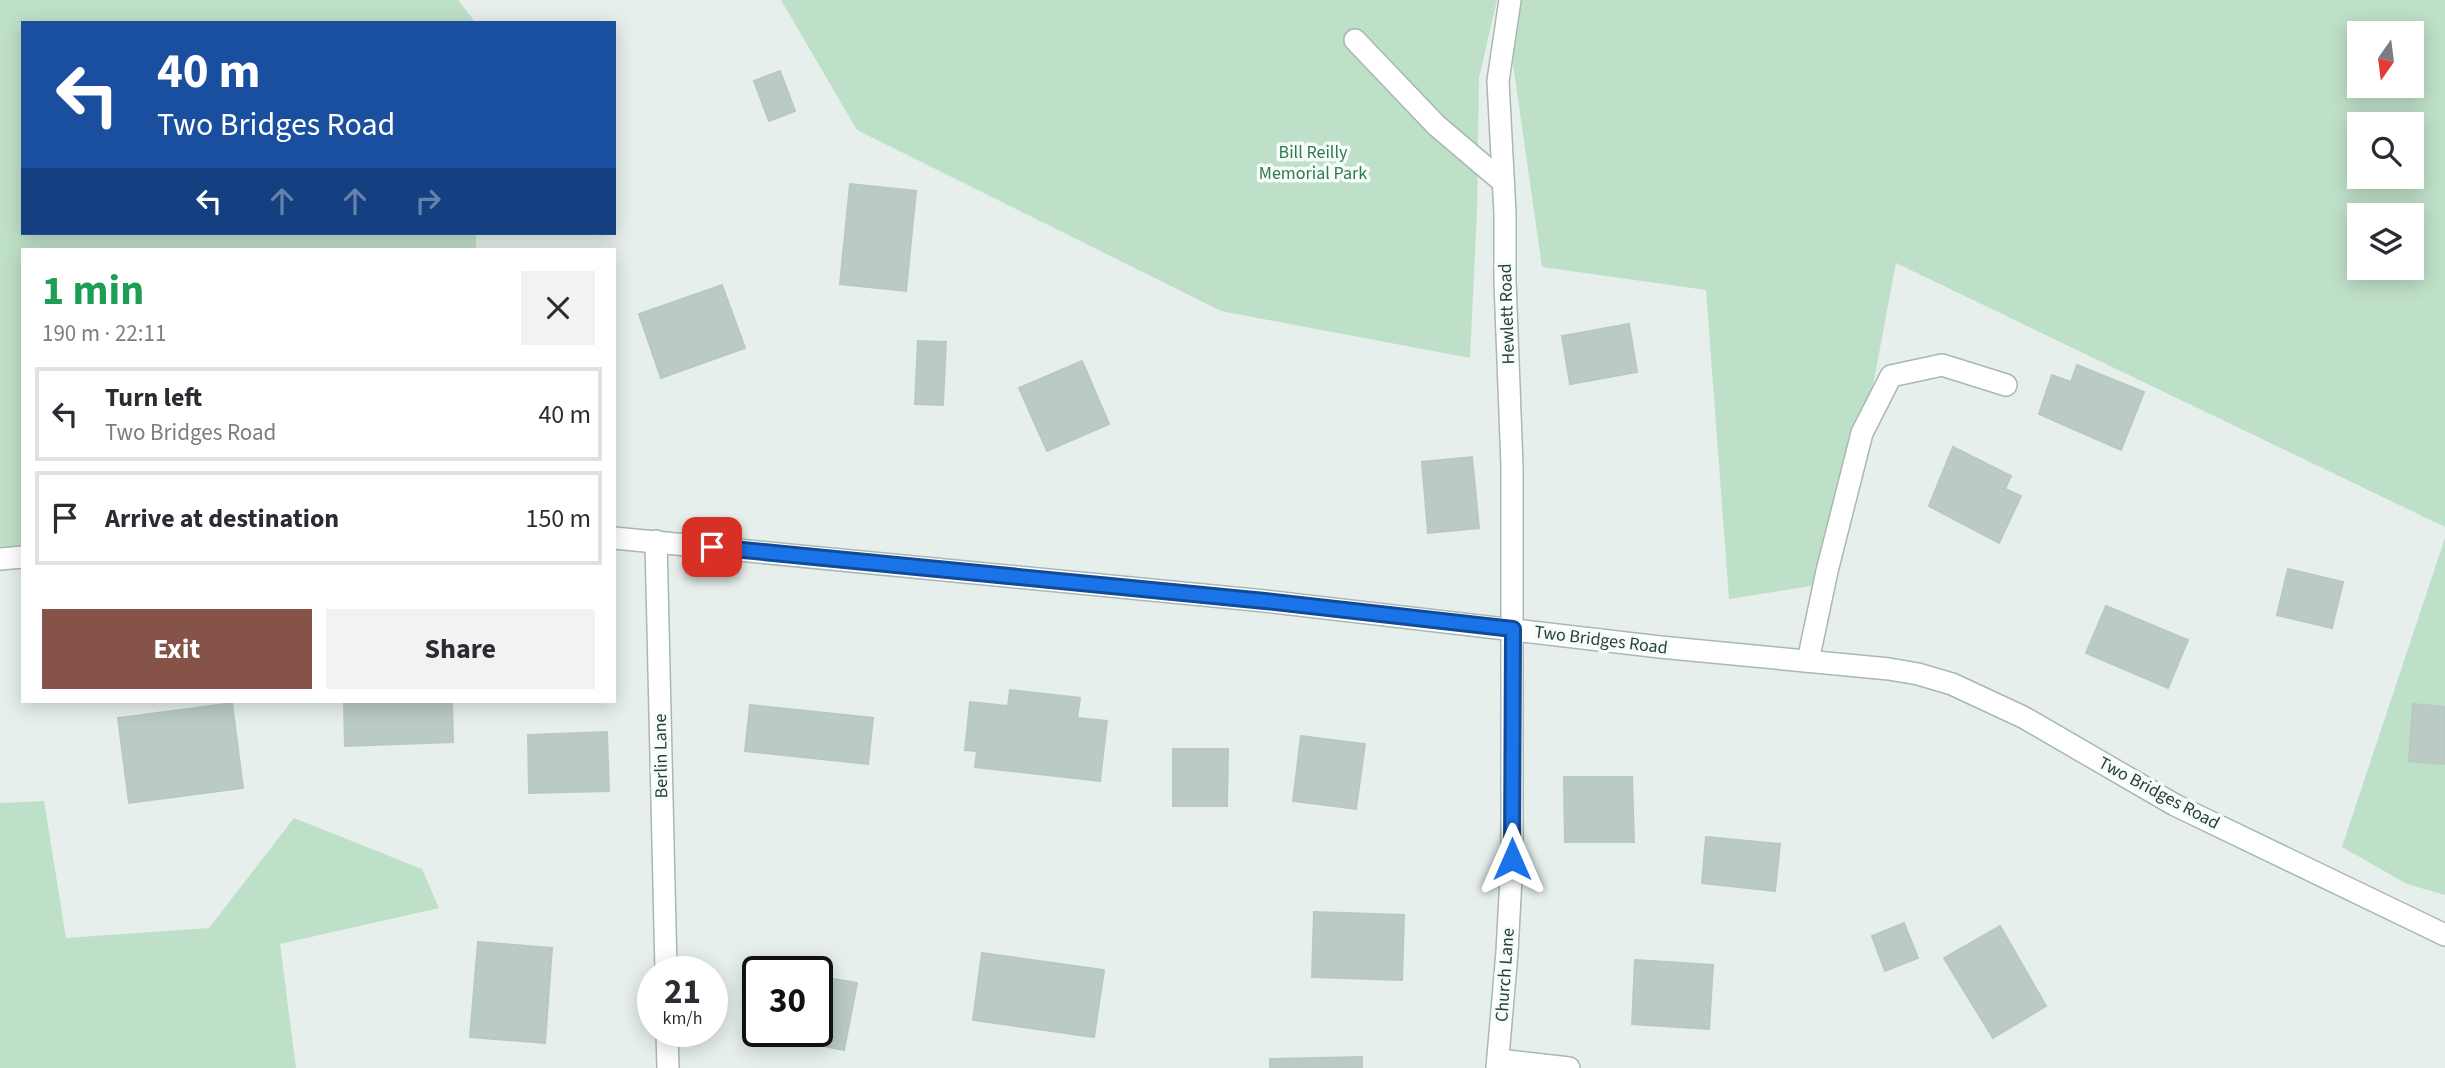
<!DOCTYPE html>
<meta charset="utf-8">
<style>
body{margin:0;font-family:"Source Sans 3",sans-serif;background:#f2f2f3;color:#2b2b33;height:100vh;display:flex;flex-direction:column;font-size:26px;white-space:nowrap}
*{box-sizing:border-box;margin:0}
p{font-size:23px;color:#7c7c81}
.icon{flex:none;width:38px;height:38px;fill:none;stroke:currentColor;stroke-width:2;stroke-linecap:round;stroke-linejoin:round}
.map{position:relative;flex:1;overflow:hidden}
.side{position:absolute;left:21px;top:248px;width:595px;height:455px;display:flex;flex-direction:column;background:#fff;border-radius:0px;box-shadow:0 4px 18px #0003}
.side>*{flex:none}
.banner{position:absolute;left:21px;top:21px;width:595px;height:214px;border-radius:0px;box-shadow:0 4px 18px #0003;background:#1a4fa0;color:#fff;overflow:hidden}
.needle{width:46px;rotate:194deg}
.controls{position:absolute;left:2347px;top:21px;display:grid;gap:14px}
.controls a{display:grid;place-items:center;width:77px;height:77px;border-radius:0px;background:#fff;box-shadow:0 4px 18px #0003;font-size:35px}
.speed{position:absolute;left:637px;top:956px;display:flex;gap:14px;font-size:35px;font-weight:700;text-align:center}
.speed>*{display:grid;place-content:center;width:91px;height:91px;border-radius:50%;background:#fff;box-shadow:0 4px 18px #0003;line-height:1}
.speed small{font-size:18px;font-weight:400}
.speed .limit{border:4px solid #111;border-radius:10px;background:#fff;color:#111}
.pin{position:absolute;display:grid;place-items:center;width:60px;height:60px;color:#fff;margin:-30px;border-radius:14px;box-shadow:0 4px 10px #0006}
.me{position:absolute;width:77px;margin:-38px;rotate:0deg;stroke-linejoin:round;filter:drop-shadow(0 0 5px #0008)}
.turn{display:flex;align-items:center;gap:24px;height:147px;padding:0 21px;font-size:32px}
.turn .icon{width:91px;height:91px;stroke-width:2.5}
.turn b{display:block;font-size:49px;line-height:60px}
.lanes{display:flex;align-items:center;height:66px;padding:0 21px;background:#0003;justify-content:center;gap:35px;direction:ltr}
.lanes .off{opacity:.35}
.round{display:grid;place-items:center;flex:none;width:74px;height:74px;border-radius:0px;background:#f2f2f3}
.summary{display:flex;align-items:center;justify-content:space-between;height:119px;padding:0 21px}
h1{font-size:42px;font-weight:700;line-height:52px;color:#1e9e55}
.cta{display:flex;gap:14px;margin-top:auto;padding:14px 21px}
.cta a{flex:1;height:80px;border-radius:0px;background:#855347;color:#fff;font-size:28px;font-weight:700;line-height:80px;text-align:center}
.cta a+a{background:#f2f2f3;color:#2b2b33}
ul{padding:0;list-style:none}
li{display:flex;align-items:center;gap:21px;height:94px;margin:0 14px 10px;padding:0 7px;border:4px solid #e1e1e2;border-radius:0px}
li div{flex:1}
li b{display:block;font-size:26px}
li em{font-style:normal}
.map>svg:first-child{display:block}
.green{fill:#bfe0c8;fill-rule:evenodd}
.building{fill:#bbcac4;stroke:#b8c9c2;stroke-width:2}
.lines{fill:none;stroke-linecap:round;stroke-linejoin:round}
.minor-casing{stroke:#a8b8b2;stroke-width:24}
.minor{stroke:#fff;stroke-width:21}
.route-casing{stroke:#114b97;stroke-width:18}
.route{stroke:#1a73e8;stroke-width:12}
.labels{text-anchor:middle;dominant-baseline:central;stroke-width:7;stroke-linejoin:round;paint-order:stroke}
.park-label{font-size:18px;fill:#2d7a4b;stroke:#f7fbf9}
.street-label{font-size:18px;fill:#24423a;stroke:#f7fbf9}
</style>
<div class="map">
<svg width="2445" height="1068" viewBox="0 0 2445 1068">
<rect width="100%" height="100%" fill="#e6efeb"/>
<g class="green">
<path d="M 0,0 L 458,0 L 476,23 L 23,23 L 23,233 L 476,233 L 476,250 L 23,250 L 23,558 L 0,560 Z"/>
<path d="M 781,0 L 1497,0 L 1479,78 L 1477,212 L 1470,358 L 1221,311 L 857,130 Z"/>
<path d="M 1509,0 L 2445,0 L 2445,527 L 1896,263 L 1836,582 L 1729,599 L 1706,290 L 1542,267 L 1505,8 ZM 2359,33 L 2412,33 L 2412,86 L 2359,86 ZM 2359,124 L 2412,124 L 2412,177 L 2359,177 ZM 2359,215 L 2412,215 L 2412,268 L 2359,268 Z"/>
<path d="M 2445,538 L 2445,895 L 2407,884 L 2342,847 Z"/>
<path d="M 44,801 L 66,938 L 209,928 L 294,818 L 422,869 L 439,908 L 280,944 L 296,1068 L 0,1068 L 0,803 Z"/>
</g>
<g class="building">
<path d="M 780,71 L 795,111 L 769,121 L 754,81 Z"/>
<path d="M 850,184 L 916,191 L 906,291 L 840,284 Z"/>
<path d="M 722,285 L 745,348 L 661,378 L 639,314 Z"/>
<path d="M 1629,324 L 1637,372 L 1570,384 L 1562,336 Z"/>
<path d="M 918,341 L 946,342 L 943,405 L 915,404 Z"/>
<path d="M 1082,361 L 1109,424 L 1047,451 L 1019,388 Z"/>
<path d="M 2077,365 L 2144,392 L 2121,450 L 2039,414 L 2052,375 L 2071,382 Z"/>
<path d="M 1953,447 L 2011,476 L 2005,489 L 2021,496 L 1999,543 L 1929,506 Z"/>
<path d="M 1472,457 L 1479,528 L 1428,533 L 1422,462 Z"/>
<path d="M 2288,569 L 2343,582 L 2332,628 L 2277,615 Z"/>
<path d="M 2106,606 L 2188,640 L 2168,688 L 2086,653 Z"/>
<path d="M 1010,690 L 1080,698 L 1077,718 L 1107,721 L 1100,781 L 975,767 L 977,751 L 965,750 L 970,702 L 1008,706 Z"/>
<path d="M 344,702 L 452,702 L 453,742 L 345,746 Z"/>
<path d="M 232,703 L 243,788 L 129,803 L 118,718 Z"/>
<path d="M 2413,704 L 2445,707 L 2445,764 L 2409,761 Z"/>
<path d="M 750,705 L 873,718 L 868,764 L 745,751 Z"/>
<path d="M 607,732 L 609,791 L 529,793 L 528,735 Z"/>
<path d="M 1301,736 L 1365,744 L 1356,809 L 1293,801 Z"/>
<path d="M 1173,749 L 1228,749 L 1227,806 L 1173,806 Z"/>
<path d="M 1564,777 L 1632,777 L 1634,842 L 1565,842 Z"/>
<path d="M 1706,837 L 1780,844 L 1775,891 L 1702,883 Z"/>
<path d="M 1314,912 L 1404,915 L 1402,980 L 1312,977 Z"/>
<path d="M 1904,923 L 1918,958 L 1885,971 L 1872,936 Z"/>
<path d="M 2000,926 L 2046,1006 L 1993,1038 L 1944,958 Z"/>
<path d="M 478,942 L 552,948 L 545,1043 L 470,1037 Z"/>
<path d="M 982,953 L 1104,970 L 1094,1037 L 973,1020 Z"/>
<path d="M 1635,960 L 1713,965 L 1709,1029 L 1632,1024 Z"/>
<path d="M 817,976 L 857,983 L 844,1050 L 778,1037 L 779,1031 L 817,1031 Z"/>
<path d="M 1362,1057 L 1362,1068 L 1270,1068 L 1270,1059 Z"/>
</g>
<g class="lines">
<g class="minor-casing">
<g id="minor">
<path d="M 1355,40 L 1436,125 L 1503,182"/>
<path d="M 614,538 L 1265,601 L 1660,647 L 1889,669 L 1918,674 L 1952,684 L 2023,717 L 2175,805 L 2445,935"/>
<path d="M 656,541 L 666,971"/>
<path d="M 0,559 L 23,557"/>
<path d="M 1808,661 L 1827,571 L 1862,433 L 1891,376 L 1942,365 L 2006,385"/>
<path d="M 667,1031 L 668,1068"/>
<path d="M 1498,1060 L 1569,1068"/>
<path d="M 1497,1068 L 1507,952 L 1512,859 L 1512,466 L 1505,281 L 1505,213 L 1498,81 L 1510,0"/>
</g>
</g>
<use href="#minor" class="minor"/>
</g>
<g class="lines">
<g class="route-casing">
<path id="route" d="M 712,547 L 1265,601 L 1513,629 L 1512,859"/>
</g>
<use href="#route" class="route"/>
</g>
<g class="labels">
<g class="park-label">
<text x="1313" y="152">Bill Reilly<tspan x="1313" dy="21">Memorial Park</tspan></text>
</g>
<g class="street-label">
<text transform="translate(1507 314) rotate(-92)">Hewlett Road</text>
<text transform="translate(1601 640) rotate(7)">Two Bridges Road</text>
<text transform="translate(661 756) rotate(-91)">Berlin Lane</text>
<text transform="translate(2159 793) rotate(28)">Two Bridges Road</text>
<text transform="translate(1505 975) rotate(-86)">Church Lane</text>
</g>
</g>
</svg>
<div class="controls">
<a><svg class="needle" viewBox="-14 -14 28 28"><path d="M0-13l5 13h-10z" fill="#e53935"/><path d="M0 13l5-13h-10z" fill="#7c7c81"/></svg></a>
<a><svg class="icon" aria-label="search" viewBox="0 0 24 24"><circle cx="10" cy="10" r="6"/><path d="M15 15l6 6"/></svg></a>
<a><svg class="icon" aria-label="layers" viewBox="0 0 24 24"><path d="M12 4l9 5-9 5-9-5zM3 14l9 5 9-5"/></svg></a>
</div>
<div class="speed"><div>21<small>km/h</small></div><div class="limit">30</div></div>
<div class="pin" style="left:712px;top:547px;background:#d93025"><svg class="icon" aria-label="arrive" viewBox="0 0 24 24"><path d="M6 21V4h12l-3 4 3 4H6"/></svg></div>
<svg class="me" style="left:1512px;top:859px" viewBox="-20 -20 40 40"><path d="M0-17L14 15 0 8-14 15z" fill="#1a73e8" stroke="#fff" stroke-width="4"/></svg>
<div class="banner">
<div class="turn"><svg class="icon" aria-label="left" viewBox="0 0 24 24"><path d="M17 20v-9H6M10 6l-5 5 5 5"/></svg><div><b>40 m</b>Two Bridges Road</div></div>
<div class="lanes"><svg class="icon" aria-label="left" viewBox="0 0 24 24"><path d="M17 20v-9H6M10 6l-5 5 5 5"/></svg><svg class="icon off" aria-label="ahead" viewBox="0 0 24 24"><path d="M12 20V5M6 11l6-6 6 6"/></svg><svg class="icon off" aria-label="ahead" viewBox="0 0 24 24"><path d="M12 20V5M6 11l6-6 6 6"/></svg><svg class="icon off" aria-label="right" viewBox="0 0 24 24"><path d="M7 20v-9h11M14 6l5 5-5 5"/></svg></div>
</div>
<section class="side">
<div class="summary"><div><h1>1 min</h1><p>190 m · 22:11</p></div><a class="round"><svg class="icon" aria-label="close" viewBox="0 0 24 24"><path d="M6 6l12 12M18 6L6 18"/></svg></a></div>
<ul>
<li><svg class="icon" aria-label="left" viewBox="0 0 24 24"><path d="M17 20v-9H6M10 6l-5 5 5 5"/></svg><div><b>Turn left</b><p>Two Bridges Road</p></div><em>40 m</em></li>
<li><svg class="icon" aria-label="arrive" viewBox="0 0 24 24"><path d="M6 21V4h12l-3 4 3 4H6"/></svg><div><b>Arrive at destination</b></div><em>150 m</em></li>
</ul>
<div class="cta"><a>Exit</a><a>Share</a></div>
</section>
</div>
